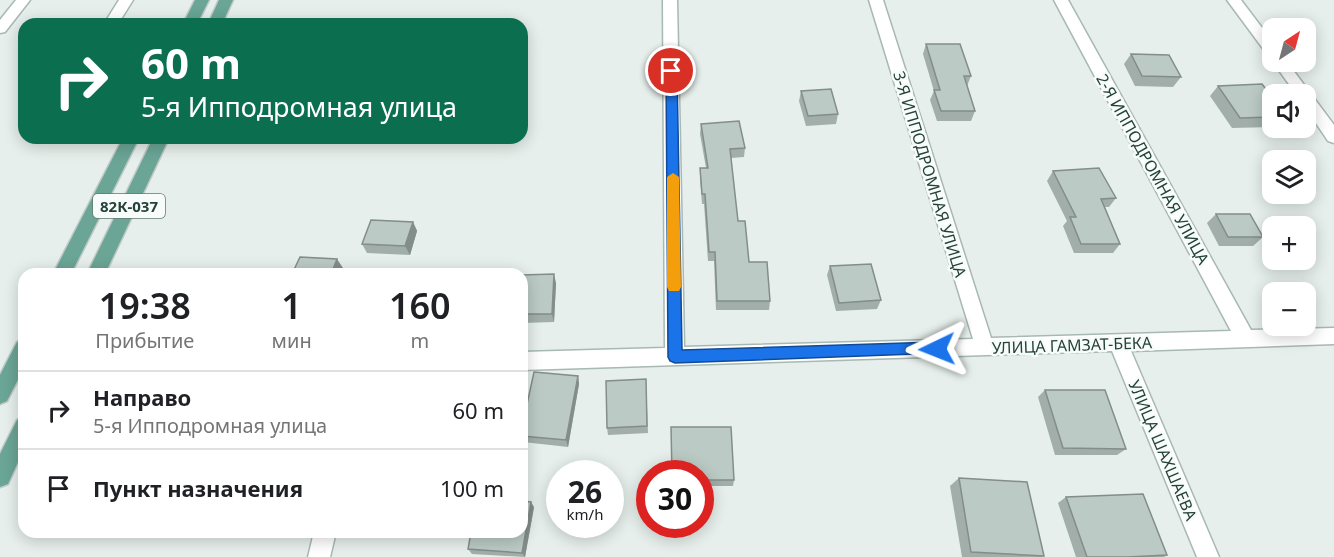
<!DOCTYPE html>
<html lang="ru">
<meta charset="utf-8">
<style>
body{margin:0;font-family:"Noto Sans",sans-serif;background:#f6f6f6;color:#202124;height:100vh;display:flex;flex-direction:column;font-size:22px;white-space:nowrap}
*{box-sizing:border-box;margin:0}
p{font-size:20px;color:#757577}
.icon{flex:none;width:33px;height:33px;fill:none;stroke:currentColor;stroke-width:2;stroke-linecap:round;stroke-linejoin:round}
.map{position:relative;flex:1;overflow:hidden}
.drawer{position:absolute;left:18px;top:268px;width:510px;height:270px;display:flex;flex-direction:column;background:#fff;border-radius:18px;box-shadow:0 3px 15px #0003}
.drawer>*{flex:none}
.banner{position:absolute;left:18px;top:18px;width:510px;height:126px;border-radius:18px;box-shadow:0 3px 15px #0003;background:#0b6e4f;color:#fff;overflow:hidden}
.needle{width:39px;rotate:36deg}
.buttons{position:absolute;left:1262px;top:18px;display:grid;gap:12px}
.buttons a{display:grid;place-items:center;width:54px;height:54px;border-radius:12px;background:#fff;box-shadow:0 3px 15px #0003;font-size:30px}
.speed{position:absolute;left:546px;top:460px;display:flex;gap:12px;font-size:30px;font-weight:700;text-align:center}
.speed>*{display:grid;place-content:center;width:78px;height:78px;border-radius:50%;background:#fff;box-shadow:0 3px 15px #0003;line-height:1}
.speed small{font-size:15px;font-weight:400}
.speed .limit{border:9px solid #d22;background:#fff;color:#111}
.pin{position:absolute;display:grid;place-items:center;width:51px;height:51px;color:#fff;margin:-26px;border:3px solid #fff;border-radius:50%;box-shadow:0 2px 6px #0007}
.me{position:absolute;width:66px;margin:-33px;rotate:268deg;stroke-linejoin:round;filter:drop-shadow(0 0 4px #0008)}
.turn{display:flex;align-items:center;gap:21px;height:126px;padding:0 24px;font-size:27px}
.turn .icon{width:78px;height:78px;stroke-width:2.5}
.turn b{display:block;font-size:42px;line-height:51px}
.eta{display:flex;justify-content:space-evenly;align-items:center;height:102px;text-align:center}
.eta b{font-size:36px;font-weight:600;line-height:42px}
ul{padding:0;list-style:none}
li{display:flex;align-items:center;gap:18px;height:78px;padding:0 24px;border-top:2px solid #e0e0e0}
li div{flex:1}
li b{display:block;font-size:22px}
li em{font-style:normal}
.map>svg:first-child{display:block}
.lines{fill:none;stroke-linecap:round;stroke-linejoin:round}
.minor-casing{stroke:#a8b8b2;stroke-width:3}
.major-casing{stroke:#c2cac8;stroke-width:3}
.minor{fill:#fff;fill-rule:evenodd}
.major{fill:#6aa596;fill-rule:evenodd}
.wall{fill:#a1aea9}
.shaded-wall{fill:#838d89}
.building{fill:#bbcac4;stroke:#838d89;stroke-width:1.5}
.route{fill:#1a73e8;stroke:#114b97;stroke-width:1.5}
.slow{fill:#f59e0b}
.labels{text-anchor:middle;dominant-baseline:central;stroke-width:5;stroke-linejoin:round;paint-order:stroke}
.shield{fill:#f7fbf9;stroke:#637a73;stroke-width:1.5}
.shield-label{font-size:15px;font-weight:bold;fill:#24423a}
.street-label{font-size:16px;fill:#24423a;stroke:#f7fbf9}
</style>
<div class="map">
<svg width="1334" height="557" viewBox="0 0 1334 557">
<rect width="100%" height="100%" fill="#e6efeb"/>
<g class="lines">
<g class="minor-casing">
<g id="minor">
<path d="M 16,0 L 30,0 L 5,32 L 0,33 L 0,20 Z"/>
<path d="M 119,0 L 133,0 L 118,24 L 104,24 Z"/>
<path d="M 663,0 L 677,0 L 684,347 L 973,339 L 869,0 L 883,0 L 991,338 L 1231,331 L 1054,0 L 1068,0 L 1251,330 L 1334,328 L 1334,344 L 1131,351 L 1219,557 L 1197,557 L 1112,351 L 522,370 L 522,352 L 665,348 Z"/>
<path d="M 1227,0 L 1241,0 L 1272,41 L 1272,56 L 1267,54 Z"/>
<path d="M 1273,62 L 1287,62 L 1334,125 L 1334,143 L 1328,141 L 1305,107 L 1305,94 L 1296,94 Z"/>
<path d="M 314,532 L 336,532 L 330,557 L 308,557 Z"/>
</g>
</g>
<g class="major-casing">
<g id="major">
<path d="M 195,0 L 209,0 L 197,24 L 183,24 Z"/>
<path d="M 219,0 L 233,0 L 222,24 L 208,24 Z"/>
<path d="M 123,138 L 139,138 L 71,274 L 53,274 Z"/>
<path d="M 153,138 L 169,138 L 105,274 L 87,274 Z"/>
<path d="M 24,340 L 24,368 L 7,401 L 0,404 L 0,375 L 17,342 Z"/>
<path d="M 24,417 L 24,449 L 8,484 L 0,487 L 0,454 L 17,420 Z"/>
</g>
</g>
<use href="#minor" class="minor"/>
<use href="#major" class="major"/>
</g>
<g class="wall">
<path d="M 926,44 L 971,76 L 967,86 L 975,111 L 971,121 L 937,121 L 930,100 L 934,91 L 923,54 Z"/>
<path d="M 1131,54 L 1181,77 L 1173,87 L 1135,86 L 1124,64 Z"/>
<path d="M 1218,86 L 1272,117 L 1272,127 L 1232,128 L 1210,96 Z"/>
<path d="M 801,91 L 838,114 L 836,124 L 806,126 L 799,101 Z"/>
<path d="M 701,124 L 745,148 L 744,157 L 731,158 L 738,221 L 749,262 L 770,301 L 769,310 L 716,310 L 714,261 L 708,261 L 704,204 L 702,204 L 700,178 L 700,168 L 706,168 L 700,134 Z"/>
<path d="M 1053,171 L 1116,198 L 1109,207 L 1105,207 L 1120,244 L 1113,253 L 1074,253 L 1063,226 L 1067,221 L 1047,181 Z"/>
<path d="M 1216,214 L 1263,237 L 1253,246 L 1219,246 L 1207,223 Z"/>
<path d="M 413,222 L 417,231 L 410,255 L 367,253 L 362,244 Z"/>
<path d="M 830,266 L 881,300 L 877,309 L 836,311 L 827,275 Z"/>
<path d="M 522,275 L 556,283 L 554,322 L 522,323 Z"/>
<path d="M 578,376 L 579,384 L 568,447 L 523,442 L 522,439 L 522,427 Z"/>
<path d="M 646,379 L 648,433 L 608,435 L 607,428 Z"/>
<path d="M 1045,390 L 1126,449 L 1117,455 L 1055,455 L 1038,397 Z"/>
<path d="M 700,474 L 734,480 L 733,486 L 700,486 Z"/>
<path d="M 959,478 L 1044,556 L 1043,557 L 962,557 L 950,486 Z"/>
<path d="M 1066,497 L 1167,555 L 1164,557 L 1076,557 L 1058,503 Z"/>
<path d="M 534,507 L 525,557 L 472,554 L 468,549 Z"/>
</g>
<g class="shaded-wall">
<path d="M 413,222 L 417,231 L 410,255 L 405,246 Z"/>
<path d="M 337,259 L 343,268 L 340,274 L 331,274 Z"/>
<path d="M 554,274 L 556,283 L 554,322 L 552,314 Z"/>
<path d="M 578,376 L 579,384 L 568,447 L 566,440 Z"/>
<path d="M 531,502 L 534,507 L 525,557 L 522,553 Z"/>
</g>
<g class="building">
<path d="M 926,44 L 960,44 L 971,76 L 964,76 L 975,111 L 941,111 L 934,90 L 940,90 Z"/>
<path d="M 1131,54 L 1169,55 L 1181,77 L 1142,76 Z"/>
<path d="M 1262,84 L 1272,97 L 1272,117 L 1240,118 L 1218,86 Z"/>
<path d="M 831,89 L 838,114 L 808,116 L 801,91 Z"/>
<path d="M 739,121 L 745,148 L 730,149 L 738,221 L 745,221 L 749,262 L 767,262 L 770,301 L 717,301 L 715,252 L 709,252 L 705,194 L 702,194 L 700,168 L 708,168 L 701,124 Z"/>
<path d="M 1099,168 L 1116,198 L 1101,199 L 1120,244 L 1081,244 L 1070,217 L 1076,217 L 1053,171 Z"/>
<path d="M 1216,214 L 1250,214 L 1263,237 L 1228,237 Z"/>
<path d="M 371,220 L 413,222 L 405,246 L 362,244 Z"/>
<path d="M 300,257 L 337,259 L 331,274 L 292,274 Z"/>
<path d="M 871,264 L 881,300 L 839,303 L 830,266 Z"/>
<path d="M 554,274 L 552,314 L 522,314 L 522,275 Z"/>
<path d="M 534,372 L 578,376 L 566,440 L 522,436 L 522,427 Z"/>
<path d="M 646,379 L 647,426 L 607,428 L 606,381 Z"/>
<path d="M 1045,390 L 1105,390 L 1126,449 L 1063,448 Z"/>
<path d="M 671,427 L 731,427 L 734,480 L 700,480 L 700,474 L 672,474 Z"/>
<path d="M 959,478 L 1027,482 L 1044,556 L 971,552 Z"/>
<path d="M 1143,494 L 1167,555 L 1127,557 L 1087,557 L 1066,497 Z"/>
<path d="M 522,501 L 531,502 L 522,553 L 468,549 L 471,532 L 522,532 Z"/>
</g>
<path class="route" d="M 671,68 L 677,71 L 682,350 L 937,342 L 942,344 L 945,349 L 942,353 L 675,363 L 670,361 L 668,357 L 666,71 Z"/>
<path class="slow" d="M 673,173 L 679,177 L 681,287 L 679,291 L 669,291 L 667,287 L 667,177 Z"/>
<g class="labels">
<rect class="shield" x="93" y="194" width="72" height="24" rx="4.5"/>
<g class="shield-label">
<text x="129" y="206">82К-037</text>
</g>
<g class="street-label">
<text transform="translate(1153 169) rotate(61)">2-Я ИППОДРОМНАЯ УЛИЦА</text>
<text transform="translate(930 174) rotate(73)">3-Я ИППОДРОМНАЯ УЛИЦА</text>
<text transform="translate(1072 345) rotate(-2)">УЛИЦА ГАМЗАТ-БЕКА</text>
<text transform="translate(1163 450) rotate(67)">УЛИЦА ШАХШАЕВА</text>
</g>
</g>
</svg>
<div class="buttons">
<a><svg class="needle" viewBox="-14 -14 28 28"><path d="M0-13l5 13h-10z" fill="#e53935"/><path d="M0 13l5-13h-10z" fill="#757577"/></svg></a>
<a><svg class="icon" aria-label="sound" viewBox="0 0 24 24"><path d="M4 9h4l5-4v14l-5-4H4zM17 9q2 3 0 6"/></svg></a>
<a><svg class="icon" aria-label="layers" viewBox="0 0 24 24"><path d="M12 4l9 5-9 5-9-5zM3 14l9 5 9-5"/></svg></a>
<a>+</a>
<a>−</a>
</div>
<div class="speed"><div>26<small>km/h</small></div><div class="limit">30</div></div>
<div class="pin" style="left:671px;top:71px;background:#d93025"><svg class="icon" aria-label="arrive" viewBox="0 0 24 24"><path d="M6 21V4h12l-3 4 3 4H6"/></svg></div>
<svg class="me" style="left:937px;top:349px" viewBox="-20 -20 40 40"><path d="M0-17L14 15 0 8-14 15z" fill="#1a73e8" stroke="#fff" stroke-width="4"/></svg>
<div class="banner">
<div class="turn"><svg class="icon" aria-label="right" viewBox="0 0 24 24"><path d="M7 20v-9h11M14 6l5 5-5 5"/></svg><div><b>60 m</b>5-я Ипподромная улица</div></div>
</div>
<section class="drawer">
<div class="eta">
<div><b>19:38</b><p>Прибытие</p></div>
<div><b>1</b><p>мин</p></div>
<div><b>160</b><p>m</p></div>
</div>
<ul>
<li><svg class="icon" aria-label="right" viewBox="0 0 24 24"><path d="M7 20v-9h11M14 6l5 5-5 5"/></svg><div><b>Направо</b><p>5-я Ипподромная улица</p></div><em>60 m</em></li>
<li><svg class="icon" aria-label="arrive" viewBox="0 0 24 24"><path d="M6 21V4h12l-3 4 3 4H6"/></svg><div><b>Пункт назначения</b></div><em>100 m</em></li>
</ul>
</section>
</div>
